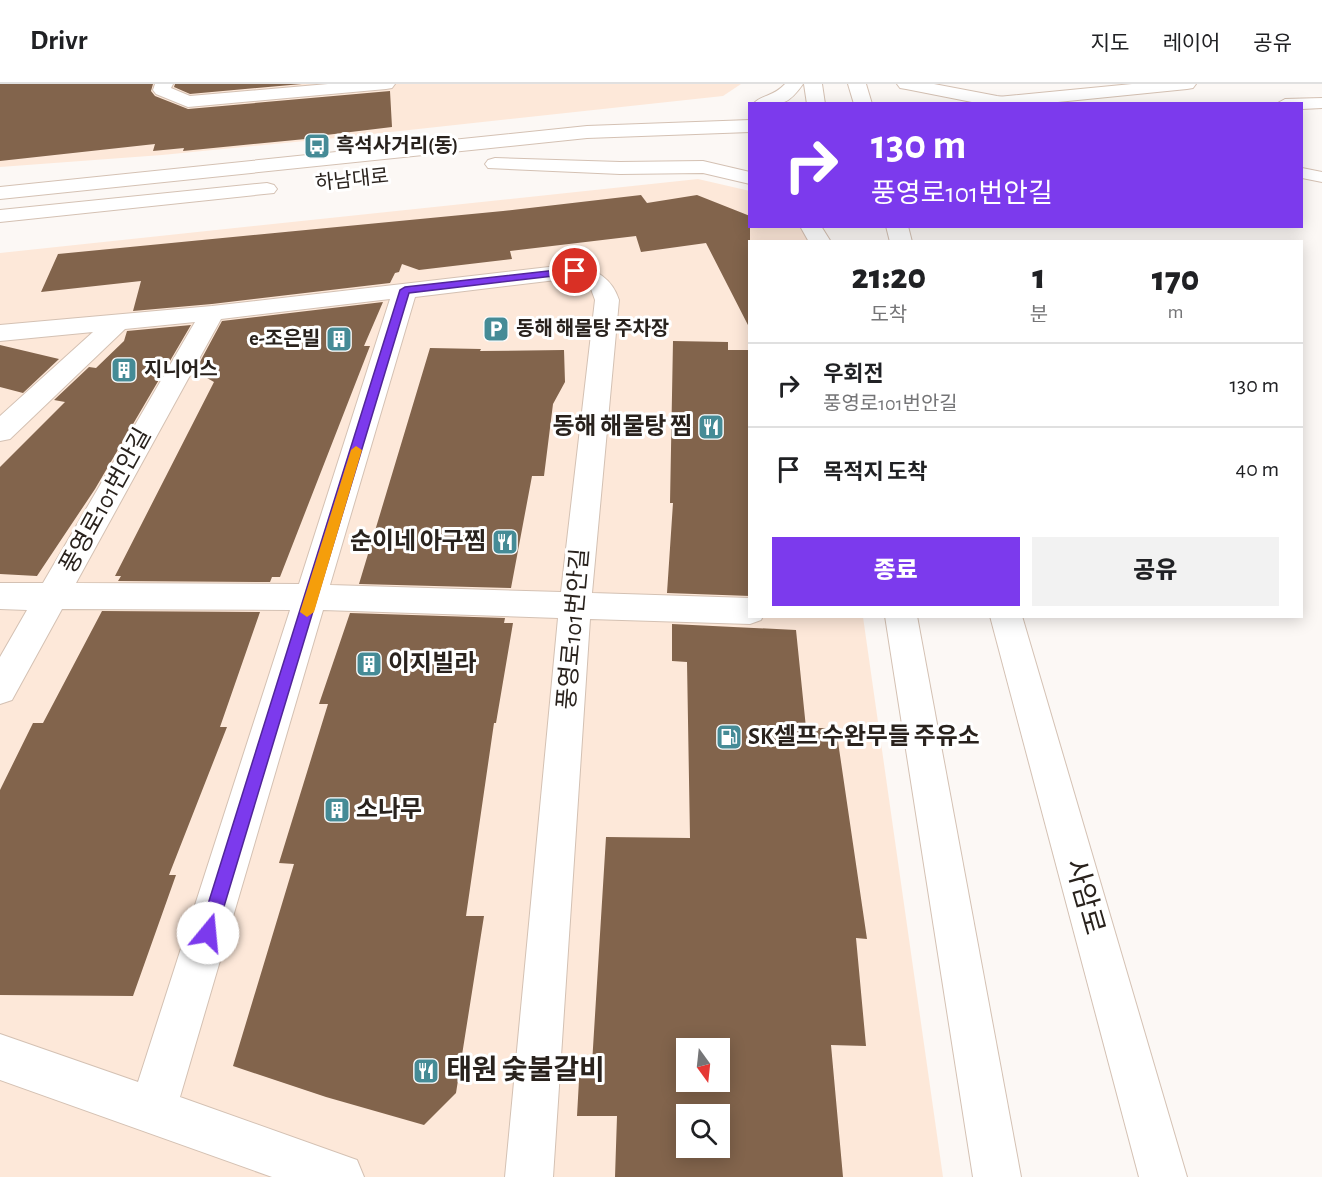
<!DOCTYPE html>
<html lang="ko">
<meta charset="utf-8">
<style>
body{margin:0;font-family:"Alegreya Sans","Noto Sans KR",sans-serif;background:#f2f2f2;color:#202124;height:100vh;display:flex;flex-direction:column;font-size:22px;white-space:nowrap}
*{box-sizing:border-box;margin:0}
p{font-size:20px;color:#757577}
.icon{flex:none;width:33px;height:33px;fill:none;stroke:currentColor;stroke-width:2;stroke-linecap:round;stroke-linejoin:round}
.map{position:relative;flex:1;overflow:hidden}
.details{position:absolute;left:748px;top:156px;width:555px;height:378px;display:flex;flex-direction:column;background:#fff;border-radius:0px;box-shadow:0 3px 15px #0003}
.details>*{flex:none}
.hud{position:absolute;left:748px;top:18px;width:555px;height:126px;border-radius:0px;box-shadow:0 3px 15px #0003;background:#7c3aed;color:#fff;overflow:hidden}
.needle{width:39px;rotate:165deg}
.tools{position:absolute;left:676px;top:954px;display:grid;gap:12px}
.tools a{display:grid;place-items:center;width:54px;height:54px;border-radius:0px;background:#fff;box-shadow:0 3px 15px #0003;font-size:30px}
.pin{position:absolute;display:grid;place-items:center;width:51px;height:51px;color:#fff;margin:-26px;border:3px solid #fff;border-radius:50%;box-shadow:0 2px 6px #0007}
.me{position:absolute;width:66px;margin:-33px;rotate:17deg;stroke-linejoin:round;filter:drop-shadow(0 0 4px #0008)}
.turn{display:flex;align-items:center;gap:21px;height:126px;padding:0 24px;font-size:27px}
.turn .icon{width:78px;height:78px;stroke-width:2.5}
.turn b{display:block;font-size:42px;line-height:51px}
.eta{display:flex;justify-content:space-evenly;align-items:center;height:102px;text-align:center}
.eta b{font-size:36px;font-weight:800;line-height:42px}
.cta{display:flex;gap:12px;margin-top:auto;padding:12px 24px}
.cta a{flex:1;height:69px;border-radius:0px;background:#7c3aed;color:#fff;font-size:24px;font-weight:800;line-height:69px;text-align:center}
.cta a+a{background:#f2f2f2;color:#202124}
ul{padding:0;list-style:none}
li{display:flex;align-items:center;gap:18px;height:84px;padding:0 24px;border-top:2px solid #e0e0e0}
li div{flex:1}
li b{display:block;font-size:22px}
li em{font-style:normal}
header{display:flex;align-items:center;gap:36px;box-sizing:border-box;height:84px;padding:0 30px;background:#fff;border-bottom:2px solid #e0e0e0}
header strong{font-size:28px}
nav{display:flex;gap:33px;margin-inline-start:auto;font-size:21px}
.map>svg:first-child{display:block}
.built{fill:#fde8d9;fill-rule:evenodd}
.building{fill:#82644c;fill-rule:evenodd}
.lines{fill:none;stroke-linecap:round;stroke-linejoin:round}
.lane-casing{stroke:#d4c1b3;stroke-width:2}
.street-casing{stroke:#d4c1b3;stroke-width:2}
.secondary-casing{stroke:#d4c1b3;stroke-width:2}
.primary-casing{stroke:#d4c1b3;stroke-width:2}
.lane{fill:#fff;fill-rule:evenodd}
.street{fill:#fff;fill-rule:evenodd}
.secondary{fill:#fff;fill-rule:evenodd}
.primary{fill:#fff;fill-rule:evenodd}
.route{fill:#7c3aed;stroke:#51269a;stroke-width:1.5}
.slow{fill:#f59e0b}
.labels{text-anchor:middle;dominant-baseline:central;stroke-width:6;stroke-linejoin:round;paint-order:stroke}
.far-poi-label{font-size:20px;font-weight:bold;fill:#29221d;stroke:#fff;text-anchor:start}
.far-street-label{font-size:20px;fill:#29221d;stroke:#fff}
.poi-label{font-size:24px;font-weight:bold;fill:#29221d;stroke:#fff;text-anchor:start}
.street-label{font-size:24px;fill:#29221d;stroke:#fff}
.near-street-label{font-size:28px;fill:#29221d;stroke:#fff}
.near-poi-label{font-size:28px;font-weight:bold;fill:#29221d;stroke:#fff;text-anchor:start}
</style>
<header>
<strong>Drivr</strong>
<nav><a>지도</a><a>레이어</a><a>공유</a></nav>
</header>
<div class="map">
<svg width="1322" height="1093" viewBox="0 0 1322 1093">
<rect width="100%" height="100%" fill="#fcf8f5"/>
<g class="built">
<path d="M 0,0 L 741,0 L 723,12 L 336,54 L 162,71 L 0,83 Z"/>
<path d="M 698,95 L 750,107 L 750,142 L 802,143 L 810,157 L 750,158 L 750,532 L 863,533 L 943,1093 L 0,1093 L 0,169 ZM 687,964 L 720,964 L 720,998 L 687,998 ZM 687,1030 L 720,1030 L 720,1064 L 687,1064 Z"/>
</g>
<g class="building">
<path d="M 0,0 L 153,0 L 151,7 L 155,12 L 188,25 L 390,7 L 392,43 L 326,51 L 326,53 L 183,67 L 184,64 L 153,67 L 155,60 L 0,77 Z"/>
<path d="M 175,0 L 302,0 L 190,10 L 174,3 Z"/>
<path d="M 641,111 L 647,119 L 697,111 L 750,132 L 750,245 L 706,159 L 641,168 L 636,152 L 510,167 L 512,175 L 419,186 L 402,180 L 399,188 L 395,189 L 390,199 L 212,220 L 133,227 L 141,197 L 41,208 L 58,170 L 503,127 Z"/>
<path d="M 383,218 L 364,262 L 370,262 L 280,493 L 272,493 L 270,498 L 118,497 L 121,492 L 115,492 L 214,298 L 195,287 L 222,237 Z"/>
<path d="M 191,241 L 95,405 L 37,492 L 0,490 L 0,383 L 65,318 L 54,316 L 89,283 L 96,284 L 124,257 L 127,247 Z"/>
<path d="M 673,257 L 728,258 L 728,266 L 750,266 L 750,512 L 667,509 L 673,419 L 670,419 Z"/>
<path d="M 0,261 L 59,275 L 23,309 L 0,303 Z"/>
<path d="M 430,264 L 481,265 L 480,267 L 564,266 L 565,298 L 553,320 L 544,392 L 532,392 L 511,504 L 359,500 Z"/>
<path d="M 102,527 L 260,528 L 220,643 L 227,643 L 169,791 L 176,791 L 133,912 L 0,911 L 0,706 L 33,639 L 43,639 Z"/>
<path d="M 350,529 L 505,534 L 504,539 L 513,539 L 496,639 L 494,639 L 466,832 L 484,832 L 456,1009 L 424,1041 L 326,1013 L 233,982 L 294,780 L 279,779 L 328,620 L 319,620 Z"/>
<path d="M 672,540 L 796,546 L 806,644 L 836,644 L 867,855 L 856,854 L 866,962 L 831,961 L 843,1093 L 615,1093 L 617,1032 L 577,1032 L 580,978 L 592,980 L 606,753 L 690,754 L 687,578 L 672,577 ZM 687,964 L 720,964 L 720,998 L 687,998 ZM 687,1030 L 720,1030 L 720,1064 L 687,1064 Z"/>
</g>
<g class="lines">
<g class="lane-casing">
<path id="lane" d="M 1302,84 L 1322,88 L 1322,98 L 1302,94 Z"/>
</g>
<g class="street-casing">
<g id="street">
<path d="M 155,0 L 173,0 L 171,4 L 190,12 L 328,0 L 395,0 L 392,4 L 386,5 L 188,23 L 156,10 L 153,6 Z"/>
<path d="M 575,180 C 596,186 612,194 619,216 L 592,509 L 750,514 L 750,532 L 763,532 L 761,536 L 750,540 L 590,535 L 553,1093 L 505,1093 L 558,534 L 323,526 L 180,1013 L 357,1076 L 364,1093 L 272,1093 L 0,996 L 0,950 L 138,998 L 290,526 L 62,525 L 12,616 L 0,620 L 0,573 L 27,526 L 0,525 L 0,499 L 43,499 L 195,238 L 125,245 L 10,355 L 0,357 L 0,332 L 93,248 L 0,257 L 0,241 L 212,222 ZM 573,194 L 591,205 L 595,216 L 561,508 L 330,501 L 415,213 ZM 390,215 L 299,500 L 76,499 L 221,235 Z"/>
</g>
</g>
<g class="secondary-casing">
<g id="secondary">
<path d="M 785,0 L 803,0 C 786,24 780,20 753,20 C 763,10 773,13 785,0 Z"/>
<path d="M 1132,0 L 1196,0 L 1193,4 L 1187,5 L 1038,20 L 968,20 L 977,15 Z"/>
<path d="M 1322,14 L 1322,24 L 1302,25 L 1302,20 L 1276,20 L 1285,15 Z"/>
<path d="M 750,36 L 750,48 L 587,54 L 0,115 L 0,103 L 587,42 Z"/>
<path d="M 267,99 L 274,101 L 277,105 L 274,109 L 0,138 L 0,126 Z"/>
</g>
</g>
<g class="primary-casing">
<g id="primary">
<path d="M 804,0 L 822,0 L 825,20 L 807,20 Z"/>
<path d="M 848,0 L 866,0 L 872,20 L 854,20 Z"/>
<path d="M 897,0 L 934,0 L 997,12 L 1003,13 L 1006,17 L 1004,20 L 982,20 L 906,5 L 900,4 Z"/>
<path d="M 495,74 L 620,78 L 703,77 L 750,88 L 750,100 L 703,89 L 620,90 L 488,84 L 485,80 L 488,76 Z"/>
<path d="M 800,142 L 821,142 L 831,158 L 809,158 Z"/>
<path d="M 886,142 L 908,142 L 912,158 L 890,158 Z"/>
<path d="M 885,532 L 917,532 L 1021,1093 L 973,1093 Z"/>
<path d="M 990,532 L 1022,532 L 1187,1093 L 1139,1093 Z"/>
</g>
</g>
<use href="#lane" class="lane"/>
<use href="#street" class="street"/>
<use href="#secondary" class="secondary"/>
<use href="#primary" class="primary"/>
</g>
<path class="route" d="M 575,184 L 579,185 L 579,189 L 409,209 L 216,849 L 214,855 L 208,858 L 202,855 L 199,849 L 400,206 L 405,203 Z"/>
<path class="slow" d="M 356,362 L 362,366 L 314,528 L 307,533 L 300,528 L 351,366 Z"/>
<defs>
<g id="bus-square" transform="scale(1.35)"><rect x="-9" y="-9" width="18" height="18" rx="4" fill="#458b96" stroke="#fff"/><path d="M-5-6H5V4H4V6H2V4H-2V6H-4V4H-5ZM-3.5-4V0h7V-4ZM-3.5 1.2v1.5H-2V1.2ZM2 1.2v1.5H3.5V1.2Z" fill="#fff"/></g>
<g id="parking-square" transform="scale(1.35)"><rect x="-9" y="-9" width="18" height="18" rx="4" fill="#458b96" stroke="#fff"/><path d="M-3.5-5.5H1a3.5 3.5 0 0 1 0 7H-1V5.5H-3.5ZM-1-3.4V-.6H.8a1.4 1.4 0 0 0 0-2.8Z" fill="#fff"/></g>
<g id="building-square" transform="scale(1.35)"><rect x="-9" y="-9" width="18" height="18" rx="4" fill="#458b96" stroke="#fff"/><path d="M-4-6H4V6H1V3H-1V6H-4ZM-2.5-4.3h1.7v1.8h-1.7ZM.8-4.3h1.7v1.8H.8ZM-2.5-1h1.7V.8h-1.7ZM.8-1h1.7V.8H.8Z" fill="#fff"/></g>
<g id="restaurant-square" transform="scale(1.35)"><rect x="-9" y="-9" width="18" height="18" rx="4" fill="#458b96" stroke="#fff"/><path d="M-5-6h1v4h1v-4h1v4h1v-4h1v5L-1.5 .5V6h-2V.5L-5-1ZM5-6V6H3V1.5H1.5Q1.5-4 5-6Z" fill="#fff"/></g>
<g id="fuel-square" transform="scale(1.35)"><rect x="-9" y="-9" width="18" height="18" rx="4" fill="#458b96" stroke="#fff"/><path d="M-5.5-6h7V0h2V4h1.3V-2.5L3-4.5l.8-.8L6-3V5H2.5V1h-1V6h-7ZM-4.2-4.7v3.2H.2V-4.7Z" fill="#fff"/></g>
</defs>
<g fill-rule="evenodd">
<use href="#bus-square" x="317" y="62"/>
<use href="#parking-square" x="496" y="245"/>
<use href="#building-square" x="339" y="255"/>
<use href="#building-square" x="124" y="286"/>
<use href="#restaurant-square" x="711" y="343"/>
<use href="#restaurant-square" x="505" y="458"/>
<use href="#building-square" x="369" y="580"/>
<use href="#fuel-square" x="729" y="653"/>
<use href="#building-square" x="337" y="726"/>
<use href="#restaurant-square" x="426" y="987"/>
</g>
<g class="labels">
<g class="far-poi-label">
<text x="336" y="62">흑석사거리(동)</text>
<text x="516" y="245">동해 해물탕 주차장</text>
<text x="320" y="255" text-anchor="end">e-조은빌</text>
<text x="144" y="286">지니어스</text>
</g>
<g class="far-street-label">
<text transform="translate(352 96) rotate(-6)">하남대로</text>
</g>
<g class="poi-label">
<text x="692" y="343" text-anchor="end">동해 해물탕 찜</text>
<text x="486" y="458" text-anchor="end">순이네 아구찜</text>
<text x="388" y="580">이지빌라</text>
<text x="748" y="653">SK셀프 수완무들 주유소</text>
<text x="356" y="726">소나무</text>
</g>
<g class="street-label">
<text transform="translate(106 417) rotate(-61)">풍영로101번안길</text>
<text transform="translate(574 545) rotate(-85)">풍영로101번안길</text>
</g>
<g class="near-street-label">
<text transform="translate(1084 813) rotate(74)">사암로</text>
</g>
<g class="near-poi-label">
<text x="446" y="987">태원 숯불갈비</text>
</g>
</g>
</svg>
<div class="tools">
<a><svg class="needle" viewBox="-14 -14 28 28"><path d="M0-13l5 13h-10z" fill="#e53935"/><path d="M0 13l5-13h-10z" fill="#757577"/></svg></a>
<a><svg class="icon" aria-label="search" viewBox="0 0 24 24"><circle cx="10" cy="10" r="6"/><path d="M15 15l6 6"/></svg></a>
</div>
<div class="pin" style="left:575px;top:187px;background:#d93025"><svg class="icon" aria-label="arrive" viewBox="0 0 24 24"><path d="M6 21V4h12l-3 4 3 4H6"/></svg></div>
<svg class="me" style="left:208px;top:849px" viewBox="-20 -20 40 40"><circle r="19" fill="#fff"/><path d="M0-13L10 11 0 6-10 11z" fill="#7c3aed"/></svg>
<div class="hud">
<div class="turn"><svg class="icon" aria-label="right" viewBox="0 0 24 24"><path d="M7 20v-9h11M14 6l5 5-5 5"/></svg><div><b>130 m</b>풍영로101번안길</div></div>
</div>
<section class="details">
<div class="eta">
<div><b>21:20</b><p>도착</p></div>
<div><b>1</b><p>분</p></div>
<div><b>170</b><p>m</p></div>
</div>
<ul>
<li><svg class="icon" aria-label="right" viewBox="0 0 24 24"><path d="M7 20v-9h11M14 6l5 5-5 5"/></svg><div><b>우회전</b><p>풍영로101번안길</p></div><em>130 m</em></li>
<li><svg class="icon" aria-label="arrive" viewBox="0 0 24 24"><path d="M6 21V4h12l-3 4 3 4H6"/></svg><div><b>목적지 도착</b></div><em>40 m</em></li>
</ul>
<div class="cta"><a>종료</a><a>공유</a></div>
</section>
</div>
